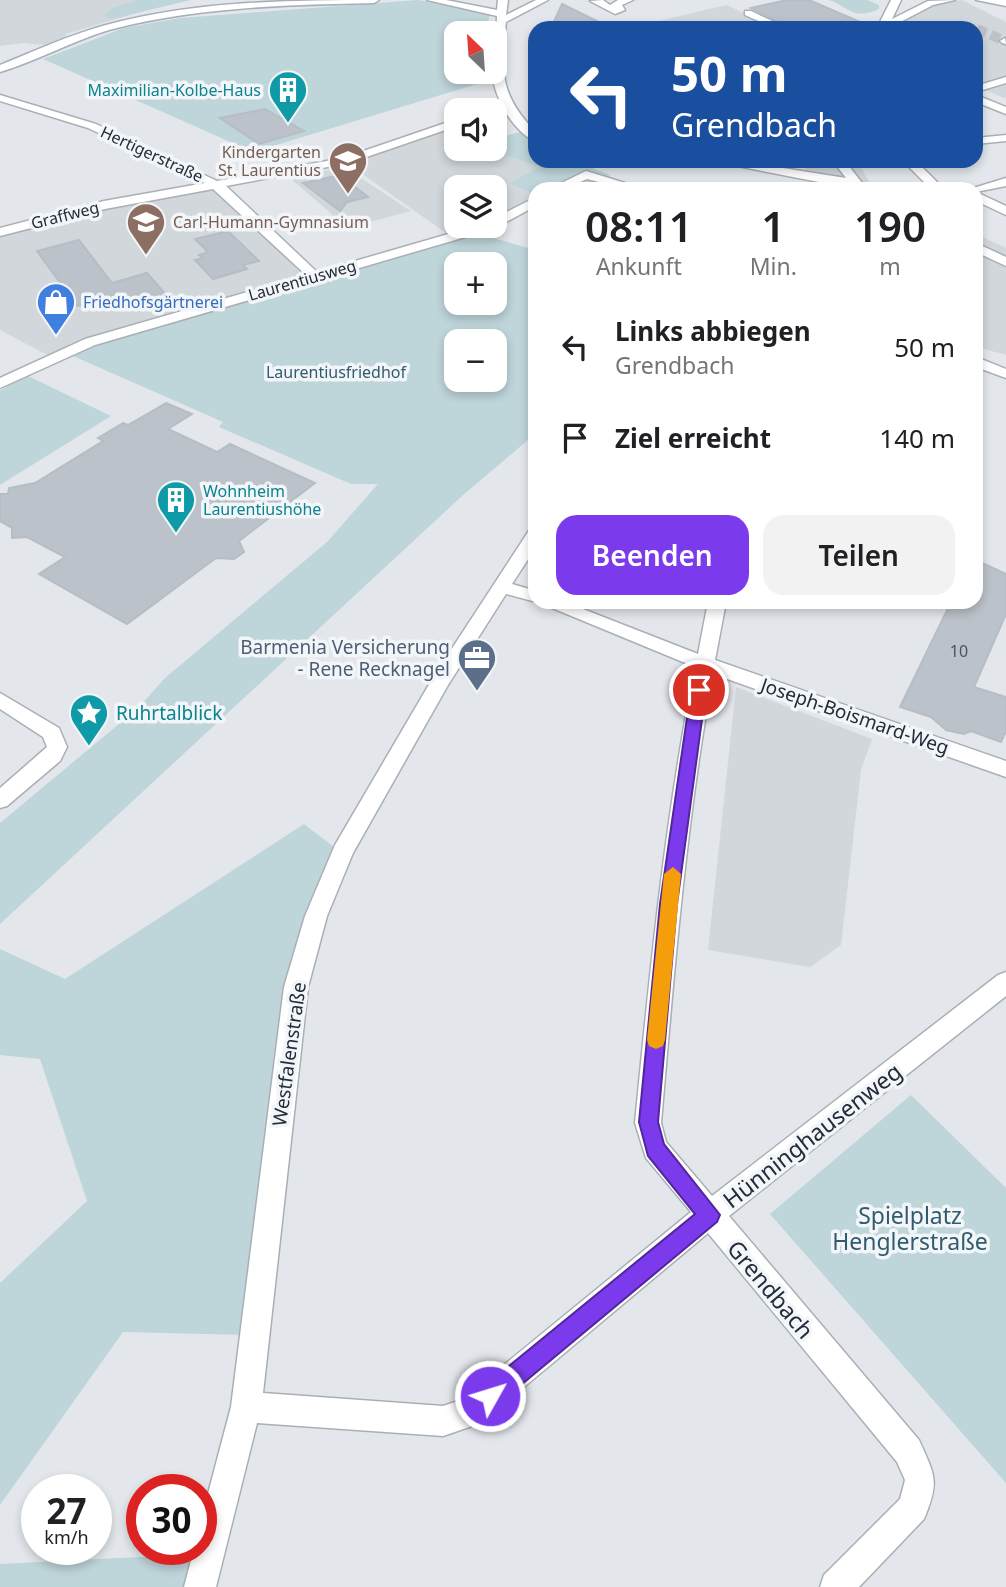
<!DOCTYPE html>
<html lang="de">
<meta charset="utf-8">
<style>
body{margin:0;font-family:"Noto Sans",sans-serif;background:#f2f2f2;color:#202124;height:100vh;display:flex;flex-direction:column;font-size:26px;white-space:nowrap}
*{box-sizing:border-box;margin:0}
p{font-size:23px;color:#757577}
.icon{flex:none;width:38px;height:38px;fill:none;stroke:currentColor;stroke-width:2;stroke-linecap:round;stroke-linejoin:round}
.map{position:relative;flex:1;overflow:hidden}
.details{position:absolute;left:528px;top:182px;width:455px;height:427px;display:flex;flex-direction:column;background:#fff;border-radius:21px;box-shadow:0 4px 10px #0003}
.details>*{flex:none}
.banner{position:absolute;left:528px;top:21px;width:455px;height:147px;border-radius:21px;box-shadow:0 4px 10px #0003;background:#1a4fa0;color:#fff;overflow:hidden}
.needle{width:46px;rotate:335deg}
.buttons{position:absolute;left:444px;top:21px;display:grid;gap:14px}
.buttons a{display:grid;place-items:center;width:63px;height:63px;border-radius:14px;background:#fff;box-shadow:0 4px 10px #0003;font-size:35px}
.speed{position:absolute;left:21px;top:1474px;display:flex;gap:14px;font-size:35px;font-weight:700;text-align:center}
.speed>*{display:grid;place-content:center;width:91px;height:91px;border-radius:50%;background:#fff;box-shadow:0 4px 10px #0003;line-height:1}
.speed small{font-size:18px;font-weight:400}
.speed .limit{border:10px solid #d22;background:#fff;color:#111}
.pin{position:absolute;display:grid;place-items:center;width:60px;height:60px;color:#fff;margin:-30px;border:4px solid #fff;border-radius:50%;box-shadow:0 2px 7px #0007}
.me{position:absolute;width:77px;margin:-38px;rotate:51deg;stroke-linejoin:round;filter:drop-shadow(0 0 5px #0008)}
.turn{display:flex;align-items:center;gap:24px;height:147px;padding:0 28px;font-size:32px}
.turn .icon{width:91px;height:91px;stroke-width:2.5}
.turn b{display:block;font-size:49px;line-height:60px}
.eta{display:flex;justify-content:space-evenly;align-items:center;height:119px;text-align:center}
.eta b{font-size:42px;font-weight:600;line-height:49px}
.primary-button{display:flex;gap:14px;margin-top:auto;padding:14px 28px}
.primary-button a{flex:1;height:80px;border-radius:21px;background:#7c3aed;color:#fff;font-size:28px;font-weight:600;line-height:80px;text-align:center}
.primary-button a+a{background:#f2f2f2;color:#202124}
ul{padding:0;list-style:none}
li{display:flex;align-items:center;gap:21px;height:91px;padding:0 28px}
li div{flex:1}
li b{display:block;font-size:26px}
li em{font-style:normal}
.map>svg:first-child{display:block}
.built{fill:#d1d7db}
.green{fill:#bed5da;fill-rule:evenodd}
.building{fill:#bbc2c9;stroke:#b6bdc4;stroke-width:2}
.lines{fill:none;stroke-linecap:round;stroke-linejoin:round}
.street-tunnel{stroke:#bdc2c8;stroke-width:10;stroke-dasharray:10 5;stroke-linecap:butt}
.street-casing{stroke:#aaafb6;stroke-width:3}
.secondary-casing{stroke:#a5aeb9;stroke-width:3}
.street{fill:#fff;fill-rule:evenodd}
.secondary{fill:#fff;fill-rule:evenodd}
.route{fill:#7c3aed;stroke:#51269a;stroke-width:2}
.slow{fill:#f59e0b}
.labels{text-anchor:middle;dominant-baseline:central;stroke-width:7;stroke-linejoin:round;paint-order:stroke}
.far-culture-label{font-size:16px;fill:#0d838f;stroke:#f3f6f8;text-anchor:end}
.far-education-label{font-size:16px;fill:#785e54;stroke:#f3f6f8;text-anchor:end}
.far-street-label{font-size:16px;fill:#242c3b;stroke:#f3f6f8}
.far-shop-label{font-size:16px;fill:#366cbe;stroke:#f3f6f8;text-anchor:start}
.far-park-label{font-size:16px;fill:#325c6e;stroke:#f3f6f8}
.number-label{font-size:16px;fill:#4a525e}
.service-label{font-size:19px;fill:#4e5e75;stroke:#f3f6f8;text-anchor:end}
.culture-label{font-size:19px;fill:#0d838f;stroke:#f3f6f8;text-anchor:start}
.street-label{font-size:19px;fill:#242c3b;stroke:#f3f6f8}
.near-street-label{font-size:23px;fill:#242c3b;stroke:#f3f6f8}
.near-park-label{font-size:23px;fill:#325c6e;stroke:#f3f6f8}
</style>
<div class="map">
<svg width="1006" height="1587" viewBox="0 0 1006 1587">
<rect width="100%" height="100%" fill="#e3e7eb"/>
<g class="built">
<path d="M 0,0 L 181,0 L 66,34 L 68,47 L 24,43 L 0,46 Z"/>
<path d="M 962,0 L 1006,22 L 1006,99 L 977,86 L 976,28 L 885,28 L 933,4 Z"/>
<path d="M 726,5 L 779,28 L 661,28 L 659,21 Z"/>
<path d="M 439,129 L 457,137 L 457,149 L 488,149 L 540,167 L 510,185 L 535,195 L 535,200 L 495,223 L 495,187 L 457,187 L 457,226 L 488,226 L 453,238 L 348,164 L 367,154 Z"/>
<path d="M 802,161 L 885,161 L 859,164 L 871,185 L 879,189 L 825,189 L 812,183 Z"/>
<path d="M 344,167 L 411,211 L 348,228 L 290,178 Z"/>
<path d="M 221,186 L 312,276 L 51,357 L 0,330 L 0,235 L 68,215 Z"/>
<path d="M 976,234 L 1006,248 L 1006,355 L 977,347 Z"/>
<path d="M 736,687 L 872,739 L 861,770 L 841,945 L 810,967 L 708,950 Z"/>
</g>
<g class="green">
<path d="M 138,0 L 191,0 L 111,19 L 103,16 L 113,8 Z"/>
<path d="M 418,0 L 490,14 L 486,33 L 457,33 L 457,72 L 479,72 L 477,84 L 253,152 L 43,59 L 124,28 L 180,18 Z"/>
<path d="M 829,0 L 867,0 L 879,5 L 879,9 C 852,21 850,7 829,0 Z"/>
<path d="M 525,131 L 535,140 L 536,161 L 573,161 L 608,174 L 611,178 L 599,175 L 611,180 L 618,189 L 536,189 L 535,195 L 509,184 L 539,167 L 488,149 L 495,149 L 495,138 Z"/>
<path d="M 473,232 L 535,250 L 535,434 L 462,496 L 0,924 L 0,823 L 138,708 L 165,678 L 327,542 L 378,484 L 351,484 L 219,427 L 223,422 L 64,352 ZM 457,264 L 495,264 L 495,303 L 457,303 ZM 457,341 L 495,341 L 495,380 L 457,380 Z"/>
<path d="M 26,375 L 111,416 L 0,485 L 0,391 Z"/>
<path d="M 304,824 L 338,850 L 312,913 L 248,1335 L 123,1332 L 0,1505 L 0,1283 L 87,1201 L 40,1059 L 0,1055 L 0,949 L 65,979 Z"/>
<path d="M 911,1095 L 1006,1188 L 1006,1483 L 770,1214 Z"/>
<path d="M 199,1554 L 193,1587 L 0,1587 L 0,1564 Z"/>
</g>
<g class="building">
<path d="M 787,0 L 809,0 L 874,28 L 791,28 L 751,8 Z"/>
<path d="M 562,4 L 611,28 L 551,28 Z"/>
<path d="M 265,109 L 304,131 L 259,144 L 220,118 Z"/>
<path d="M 340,175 L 368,197 L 347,202 L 340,211 L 303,183 Z"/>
<path d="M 228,231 L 259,261 L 243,265 L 247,269 L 213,279 L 195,260 L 203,258 L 199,255 L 208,252 L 195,239 Z"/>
<path d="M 79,240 L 112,283 L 147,273 L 168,297 L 123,309 L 113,296 L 77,306 L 37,251 Z"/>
<path d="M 166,403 L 192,414 L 168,429 L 217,452 L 230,444 L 315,483 L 239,541 L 244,552 L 234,559 L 216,558 L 127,624 L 39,574 L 65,557 L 27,537 L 12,538 L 12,528 L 0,521 L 0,494 L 8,494 L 9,488 L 35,483 L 103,441 L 98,438 L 123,423 L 128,425 Z"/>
<path d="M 976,560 L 1006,574 L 1006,614 L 974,687 L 1006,697 L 1006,731 L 1001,742 L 971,731 L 964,734 L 946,730 L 931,717 L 900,707 L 951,602 L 976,602 Z"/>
</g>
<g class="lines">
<path class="street-tunnel" d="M 977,29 L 1005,41"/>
<g class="street-casing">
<g id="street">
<path d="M 427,0 L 446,0 L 497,10 L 498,0 L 508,0 L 506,15 L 536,0 L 548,0 L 506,22 C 501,71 499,95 536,132 L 536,142 C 512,131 494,97 492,72 L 495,72 L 497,16 Z"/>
<path d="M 603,0 L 610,5 L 618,0 L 633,0 L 622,5 L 625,10 L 615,14 L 590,1 Z"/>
<path d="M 891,0 L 901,0 L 892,19 L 928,1 L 955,0 L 933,5 L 889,28 L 877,28 Z"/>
<path d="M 745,11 L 751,11 L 787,28 L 774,28 L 745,15 Z"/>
<path d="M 1005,38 L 1006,44 L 1002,43 L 1000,41 Z"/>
<path d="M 1006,77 L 1006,83 L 976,92 L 976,86 Z"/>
<path d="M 0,95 L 96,124 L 217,181 L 343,158 L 457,119 L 457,126 L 349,163 L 226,186 L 317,272 L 476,226 L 495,226 L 495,218 L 536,197 L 536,206 L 493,229 L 95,345 L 0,388 L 0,378 L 85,339 L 306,275 L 213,189 L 105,209 L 0,236 L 0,228 L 104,201 L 205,183 L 88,128 L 0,101 Z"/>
<path d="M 976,95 L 1006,107 L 1006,114 L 976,102 Z"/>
<path d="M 1006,135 L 1006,141 L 976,144 L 976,138 Z"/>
<path d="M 711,161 L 739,161 L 846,178 L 833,161 L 845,161 L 866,188 L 855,189 Z"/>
<path d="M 903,161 L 916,161 L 944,189 L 931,189 Z"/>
<path d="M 586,171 L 625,183 L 619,187 L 587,179 L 565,189 L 549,189 Z"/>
<path d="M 1006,178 L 1006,186 L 976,192 L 976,189 L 970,189 Z"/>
<path d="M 976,192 L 1006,206 L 1006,215 L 976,201 Z"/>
<path d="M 976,243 L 1006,257 L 1006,266 L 976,252 Z"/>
<path d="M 976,357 L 1006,369 L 1006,378 L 976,367 Z"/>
<path d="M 536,528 L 536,547 L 512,584 L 536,591 L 536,602 L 565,602 L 698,654 L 708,602 L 726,602 L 715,660 L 1006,761 L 1006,777 L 713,674 C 686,822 674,972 661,1123 L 666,1142 L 712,1196 L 998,975 L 1006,972 L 1006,996 L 729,1216 L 919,1440 C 935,1476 940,1481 924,1519 L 859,1587 L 820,1587 L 824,1575 L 900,1499 L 905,1480 L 897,1462 L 708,1233 L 481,1423 L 443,1436 L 257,1423 L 216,1587 L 184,1587 L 194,1549 L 201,1549 L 201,1520 L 231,1407 L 284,987 L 305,916 L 335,845 L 434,676 L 530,529 ZM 506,594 L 540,603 L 695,667 C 665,818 650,970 635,1123 L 646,1158 L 691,1212 L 461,1400 L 443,1406 L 263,1393 L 308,987 L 327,916 L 353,853 L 448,685 Z"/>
<path d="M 0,693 L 59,728 L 67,747 L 60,761 L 7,806 L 0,808 L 0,788 L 47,747 L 43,737 L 0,709 Z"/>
</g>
</g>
<g class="secondary-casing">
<g id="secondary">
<path d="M 379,0 L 374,3 C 286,5 195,7 109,30 C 72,41 37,61 0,72 L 0,65 C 35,51 69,35 106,25 C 195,1 287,0 379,0 Z"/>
<path d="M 976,0 L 1006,0 L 1006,6 Z"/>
</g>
</g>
<use href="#street" class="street"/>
<use href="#secondary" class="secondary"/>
</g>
<path class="route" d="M 699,685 L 706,690 L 677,904 L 658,1122 L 664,1144 L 720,1215 L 717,1222 L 498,1404 L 490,1407 L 482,1404 L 478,1396 L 482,1388 L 695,1214 L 648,1156 L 639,1122 L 660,904 L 691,690 Z"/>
<path class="slow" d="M 673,867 L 681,874 L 665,1040 L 663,1046 L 656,1049 L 649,1046 L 647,1040 L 664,874 Z"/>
<defs>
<g id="building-pin" transform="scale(2.0125)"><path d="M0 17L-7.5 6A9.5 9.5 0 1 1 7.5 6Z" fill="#0f9aa8" stroke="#f3f6f8"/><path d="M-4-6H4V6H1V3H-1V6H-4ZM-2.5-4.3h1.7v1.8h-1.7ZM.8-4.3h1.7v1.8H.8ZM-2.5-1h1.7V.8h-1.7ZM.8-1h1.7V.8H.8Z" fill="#fff"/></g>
<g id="school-pin" transform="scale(2.0125)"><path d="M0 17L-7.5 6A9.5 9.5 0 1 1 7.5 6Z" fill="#8d6e63" stroke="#f3f6f8"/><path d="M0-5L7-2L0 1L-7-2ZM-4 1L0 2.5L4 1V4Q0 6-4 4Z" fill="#fff"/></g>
<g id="shop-pin" transform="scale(2.0125)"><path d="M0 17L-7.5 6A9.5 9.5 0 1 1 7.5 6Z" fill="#3f7fe0" stroke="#f3f6f8"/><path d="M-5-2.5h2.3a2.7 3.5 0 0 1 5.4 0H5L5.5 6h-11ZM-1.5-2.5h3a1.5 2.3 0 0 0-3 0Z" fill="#fff"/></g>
<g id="office-pin" transform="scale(2.0125)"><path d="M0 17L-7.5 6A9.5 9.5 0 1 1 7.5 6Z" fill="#5c6f8a" stroke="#f3f6f8"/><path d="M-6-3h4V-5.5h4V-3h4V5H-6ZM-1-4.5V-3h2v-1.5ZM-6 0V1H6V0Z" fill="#fff"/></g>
<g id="sight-pin" transform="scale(2.0125)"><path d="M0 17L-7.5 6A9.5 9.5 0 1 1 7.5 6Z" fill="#0f9aa8" stroke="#f3f6f8"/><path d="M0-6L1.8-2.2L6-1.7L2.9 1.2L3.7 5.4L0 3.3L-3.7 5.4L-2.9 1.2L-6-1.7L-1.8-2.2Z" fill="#fff"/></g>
</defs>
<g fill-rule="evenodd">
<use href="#building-pin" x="288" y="90"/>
<use href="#school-pin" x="348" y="161"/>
<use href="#school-pin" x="146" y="222"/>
<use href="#shop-pin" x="56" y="302"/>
<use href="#building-pin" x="176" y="500"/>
<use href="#office-pin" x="477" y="658"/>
<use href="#sight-pin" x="89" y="713"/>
</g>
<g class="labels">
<g class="far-culture-label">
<text x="261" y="90">Maximilian-Kolbe-Haus</text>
<text x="203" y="491" text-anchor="start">Wohnheim<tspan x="203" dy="18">Laurentiushöhe</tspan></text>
</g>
<g class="far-education-label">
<text x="321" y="152">Kindergarten<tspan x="321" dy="18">St. Laurentius</tspan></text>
<text x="173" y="222" text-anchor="start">Carl-Humann-Gymnasium</text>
</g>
<g class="far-street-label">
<text transform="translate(152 154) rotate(25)">Hertigerstraße</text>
<text transform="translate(65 215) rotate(-14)">Graffweg</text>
<text transform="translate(302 280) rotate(-16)">Laurentiusweg</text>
</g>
<g class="far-shop-label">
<text x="83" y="302">Friedhofsgärtnerei</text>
</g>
<g class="far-park-label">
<text x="336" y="372">Laurentiusfriedhof</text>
</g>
<g class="number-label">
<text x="959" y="651">10</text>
</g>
<g class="service-label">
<text x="450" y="647">Barmenia Versicherung<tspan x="450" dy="22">- Rene Recknagel</tspan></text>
</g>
<g class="culture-label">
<text x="116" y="713">Ruhrtalblick</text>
</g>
<g class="street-label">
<text transform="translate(855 716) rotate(19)">Joseph-Boismard-Weg</text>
<text transform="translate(289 1054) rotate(-82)">Westfalenstraße</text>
</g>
<g class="near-street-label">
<text transform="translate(812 1135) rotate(-38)">Hünninghausenweg</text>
<text transform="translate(771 1289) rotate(50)">Grendbach</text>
</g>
<g class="near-park-label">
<text x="910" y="1215">Spielplatz<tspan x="910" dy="26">Henglerstraße</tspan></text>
</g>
</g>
</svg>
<div class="buttons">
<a><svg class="needle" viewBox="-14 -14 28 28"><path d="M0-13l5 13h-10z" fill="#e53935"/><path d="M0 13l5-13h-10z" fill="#757577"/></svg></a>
<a><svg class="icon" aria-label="sound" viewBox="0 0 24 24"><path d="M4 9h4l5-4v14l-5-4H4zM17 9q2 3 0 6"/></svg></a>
<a><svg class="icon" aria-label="layers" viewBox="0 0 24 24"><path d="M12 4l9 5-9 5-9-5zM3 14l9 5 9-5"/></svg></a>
<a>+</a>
<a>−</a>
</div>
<div class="speed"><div>27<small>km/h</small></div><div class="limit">30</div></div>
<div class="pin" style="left:699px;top:690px;background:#d93025"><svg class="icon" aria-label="arrive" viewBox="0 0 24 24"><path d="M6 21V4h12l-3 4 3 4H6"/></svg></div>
<svg class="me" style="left:490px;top:1396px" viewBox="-20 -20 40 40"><circle r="17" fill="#7c3aed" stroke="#fff" stroke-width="3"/><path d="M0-11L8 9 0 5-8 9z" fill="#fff"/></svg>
<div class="banner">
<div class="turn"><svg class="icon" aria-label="left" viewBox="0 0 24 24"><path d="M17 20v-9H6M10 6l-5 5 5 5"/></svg><div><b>50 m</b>Grendbach</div></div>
</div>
<section class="details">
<div class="eta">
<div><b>08:11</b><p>Ankunft</p></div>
<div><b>1</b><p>Min.</p></div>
<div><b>190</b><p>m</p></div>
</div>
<ul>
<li><svg class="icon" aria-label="left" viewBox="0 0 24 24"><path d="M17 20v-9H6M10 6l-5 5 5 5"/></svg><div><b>Links abbiegen</b><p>Grendbach</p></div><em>50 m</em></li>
<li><svg class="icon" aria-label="arrive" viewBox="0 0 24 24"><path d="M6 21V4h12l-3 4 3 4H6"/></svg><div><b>Ziel erreicht</b></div><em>140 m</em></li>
</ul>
<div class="primary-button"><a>Beenden</a><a>Teilen</a></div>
</section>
</div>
